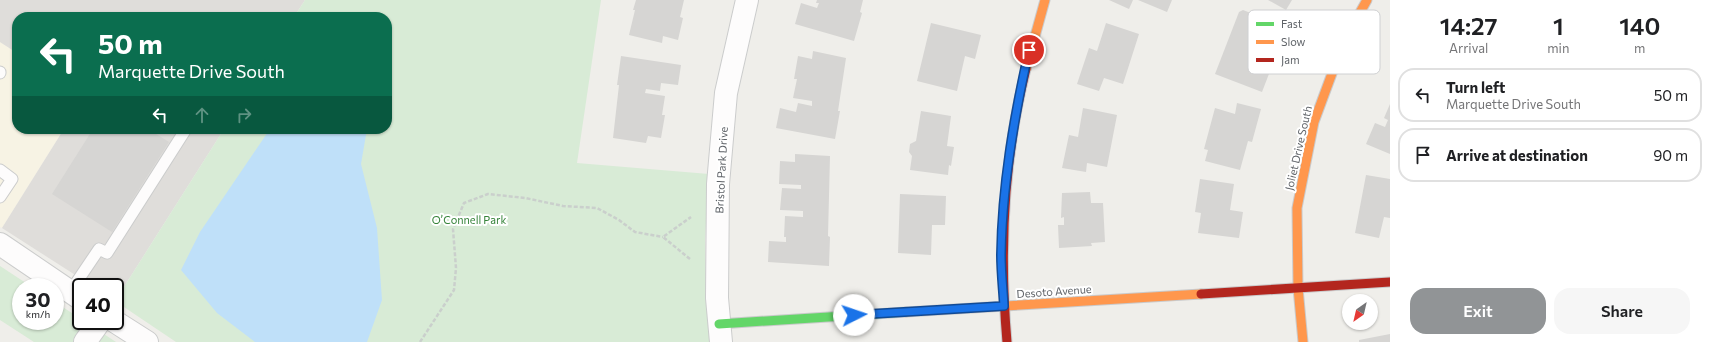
<!DOCTYPE html>
<meta charset="utf-8">
<style>
body{margin:0;font-family:Commissioner,sans-serif;background:#f6f6f6;color:#202124;height:100vh;display:flex;flex-direction:column;font-size:15px;white-space:nowrap}
*{box-sizing:border-box;margin:0}
p{font-size:13px;color:#757577}
.icon{flex:none;width:22px;height:22px;fill:none;stroke:currentColor;stroke-width:2;stroke-linecap:round;stroke-linejoin:round}
.map{position:relative;flex:1;overflow:hidden}
.panel{display:flex;flex-direction:column;background:#fff;width:320px}
.panel>*{flex:none}
.hud{position:absolute;left:12px;top:12px;width:380px;height:122px;border-radius:16px;box-shadow:0 1px 3px #0004;background:#0b6e4f;color:#fff;overflow:hidden}
.needle{width:26px;rotate:214deg}
.buttons{position:absolute;left:1342px;top:294px;display:grid;gap:8px}
.buttons a{display:grid;place-items:center;width:36px;height:36px;border-radius:50%;background:#fff;box-shadow:0 1px 3px #0004;font-size:20px}
.speed{position:absolute;left:12px;top:278px;display:flex;gap:8px;font-size:20px;font-weight:700;text-align:center}
.speed>*{display:grid;place-content:center;width:52px;height:52px;border-radius:50%;background:#fff;box-shadow:0 1px 3px #0004;line-height:1}
.speed small{font-size:10px;font-weight:400}
.speed .limit{border:2px solid #111;border-radius:6px;background:#fff;color:#111}
.pin{position:absolute;display:grid;place-items:center;width:34px;height:34px;color:#fff;margin:-17px;border:2px solid #fff;border-radius:50%;box-shadow:0 1px 4px #0007}
.me{position:absolute;width:44px;margin:-22px;rotate:86deg;stroke-linejoin:round;filter:drop-shadow(0 0 3px #0008)}
.turn{display:flex;align-items:center;gap:14px;height:84px;padding:0 20px;font-size:18px}
.turn .icon{width:52px;height:52px;stroke-width:2.5}
.turn b{display:block;font-size:28px;line-height:34px}
.lanes{display:flex;align-items:center;height:38px;padding:0 20px;background:#0003;justify-content:center;gap:20px;direction:ltr}
.lanes .off{opacity:.35}
.eta{display:flex;justify-content:space-evenly;align-items:center;height:68px;text-align:center}
.eta b{font-size:24px;font-weight:600;line-height:28px}
.primary-button{display:flex;gap:8px;margin-top:auto;padding:8px 20px}
.primary-button a{flex:1;height:46px;border-radius:16px;background:#919496;color:#fff;font-size:16px;font-weight:600;line-height:46px;text-align:center}
.primary-button a+a{background:#f6f6f6;color:#202124}
ul{padding:0;list-style:none}
li{display:flex;align-items:center;gap:12px;height:54px;margin:0 8px 6px;padding:0 12px;border:2px solid #e0e0e0;border-radius:16px}
li div{flex:1}
li b{display:block;font-size:15px}
li em{font-style:normal}
main{display:flex;flex:1;min-height:0}
.map>svg:first-child{display:block}
.commercial{fill:#f7f3e4}
.industrial{fill:#dfddda}
.green{fill:#d8ebd6}
.water{fill:#bfe0f9}
.building{fill:#d6d5d3}
.lines{fill:none;stroke-linecap:round;stroke-linejoin:round}
.lane-casing{stroke:#cbcccc;stroke-width:13}
.street-casing{stroke:#cbcccc;stroke-width:24}
.fast-casing{stroke:#cacacb;stroke-width:11}
.slow-casing{stroke:#cacacb;stroke-width:11}
.jam-casing{stroke:#cacacb;stroke-width:11}
.path{stroke:#cacfcc;stroke-width:2.5;stroke-dasharray:4 2;stroke-linecap:butt}
.lane{stroke:#fdfcfc;stroke-width:11}
.street{stroke:#fdfcfc;stroke-width:22}
.fast{stroke:#63d668;stroke-width:9}
.slow{stroke:#ff974d;stroke-width:9}
.jam{stroke:#b3261e;stroke-width:9}
.route-casing{stroke:#114b97;stroke-width:10}
.route{stroke:#1a73e8;stroke-width:7}
.labels{text-anchor:middle;dominant-baseline:central;stroke-width:4;stroke-linejoin:round;paint-order:stroke}
.street-label{font-size:11px;fill:#5f6368;stroke:#fff}
.park-label{font-size:11px;fill:#348238;stroke:#fff}
.key{fill:#fff;stroke:#cfd0d2;stroke-width:1}
.key-label{font-size:11px;fill:#5f6368}
</style>
<main>
<div class="map">
<svg width="1390" height="342" viewBox="0 0 1390 342">
<rect width="100%" height="100%" fill="#efeeea"/>
<path class="commercial" d="M 0,42 L 17,53 L 17,129 L 64,129 L 2,228 L 0,227 Z"/>
<g class="industrial">
<path d="M 0,0 L 305,0 L 294,17 L 17,17 L 17,53 L 0,42 Z"/>
<path d="M 64,129 L 224,129 L 115,301 L 115,287 L 94,287 L 2,228 Z"/>
</g>
<g class="green">
<path d="M 305,0 L 601,0 L 577,163 L 709,174 L 705,239 L 706,295 L 710,342 L 176,342 L 115,301 L 224,129 L 387,129 L 387,17 L 294,17 Z"/>
<path d="M 0,266 L 32,287 L 21,287 L 21,321 L 55,321 L 55,302 L 81,319 L 81,321 L 84,321 L 116,342 L 34,342 L 0,320 Z"/>
</g>
<path class="water" d="M 270,129 L 367,129 L 361,164 L 377,228 L 382,300 L 367,342 L 255,342 L 217,313 L 181,270 L 200,232 Z"/>
<g class="building">
<path d="M 636,0 L 684,0 L 680,17 L 683,18 L 678,40 L 663,36 L 662,43 L 629,35 L 635,10 L 633,10 Z"/>
<path d="M 817,0 L 863,0 L 860,12 L 862,13 L 854,41 L 795,24 L 801,3 L 817,8 L 819,3 L 816,3 Z"/>
<path d="M 1109,0 L 1133,0 L 1129,9 Z"/>
<path d="M 1138,0 L 1172,0 L 1167,12 Z"/>
<path d="M 1268,0 L 1292,0 L 1286,10 Z"/>
<path d="M 1243,10 L 1287,27 L 1262,92 L 1215,74 L 1239,12 Z"/>
<path d="M 931,23 L 981,35 L 975,59 L 965,56 L 957,91 L 917,81 Z"/>
<path d="M 1106,23 L 1139,34 L 1123,84 L 1104,78 L 1099,91 L 1077,84 L 1089,48 L 1097,51 Z"/>
<path d="M 813,51 L 846,58 L 838,111 L 840,111 L 835,139 L 776,128 L 780,108 L 796,112 L 798,103 L 812,106 L 812,101 L 793,98 L 797,79 L 794,79 L 798,56 L 812,59 Z"/>
<path d="M 621,56 L 681,65 L 678,85 L 661,83 L 660,91 L 646,89 L 645,93 L 665,96 L 662,115 L 665,115 L 661,138 L 648,136 L 646,143 L 613,138 L 619,85 L 617,85 Z"/>
<path d="M 1237,103 L 1261,109 L 1252,142 L 1248,141 L 1240,170 L 1205,161 L 1208,150 L 1204,149 L 1215,108 L 1235,114 Z"/>
<path d="M 1390,104 L 1390,154 L 1366,144 L 1375,123 L 1385,127 L 1388,120 L 1384,118 Z"/>
<path d="M 1083,108 L 1117,115 L 1107,167 L 1087,163 L 1086,172 L 1062,168 L 1069,135 L 1078,137 Z"/>
<path d="M 921,111 L 951,116 L 947,146 L 954,147 L 951,166 L 949,165 L 948,175 L 910,170 L 912,156 L 909,152 L 910,144 L 916,141 Z"/>
<path d="M 93,129 L 148,129 L 169,142 L 112,232 L 52,194 Z"/>
<path d="M 795,154 L 830,156 L 828,236 L 830,237 L 829,266 L 768,262 L 769,241 L 786,242 L 786,237 L 784,237 L 785,216 L 803,217 L 803,211 L 780,210 L 782,188 L 801,189 L 801,185 L 779,184 L 780,161 L 795,162 Z"/>
<path d="M 1366,175 L 1390,179 L 1390,218 L 1384,217 L 1379,238 L 1355,233 Z"/>
<path d="M 1200,179 L 1234,184 L 1230,210 L 1243,212 L 1239,238 L 1198,233 L 1201,213 L 1195,212 Z"/>
<path d="M 1090,192 L 1091,203 L 1103,203 L 1105,242 L 1091,243 L 1092,246 L 1059,248 L 1058,225 L 1064,225 L 1064,217 L 1061,218 L 1062,193 Z"/>
<path d="M 900,194 L 946,196 L 945,225 L 932,225 L 931,255 L 898,253 Z"/>
<path d="M 1390,334 L 1390,342 L 1359,342 L 1359,340 Z"/>
</g>
<g class="lines">
<g class="lane-casing">
<g id="lane">
<path d="M 0,72 L 0,73"/>
<path d="M 0,170 L 12,179 L 0,197"/>
<path d="M 70,292 L 99,249 L 107,253 L 186,129"/>
</g>
</g>
<g class="street-casing">
<g id="street">
<path d="M 0,244 L 81,299"/>
<path d="M 114,321 L 147,342"/>
<path d="M 85,342 L 100,321"/>
<path d="M 721,342 L 717,298 L 718,184 L 726,93 L 747,0"/>
</g>
</g>
<g class="fast-casing">
<path id="fast" d="M 719,324 L 906,312"/>
</g>
<g class="slow-casing">
<g id="slow">
<path d="M 1026,69 L 1045,0"/>
<path d="M 906,312 L 1201,294"/>
<path d="M 1303,342 L 1298,288 L 1297,208 L 1314,122 L 1344,41 L 1367,0"/>
</g>
</g>
<g class="jam-casing">
<g id="jam">
<path d="M 1201,294 L 1390,282"/>
<path d="M 1007,342 C 999,249 1003,160 1026,69"/>
</g>
</g>
<g class="path">
<path d="M 690,259 L 663,237 L 691,217"/>
<path d="M 420,342 L 454,290 L 456,268 L 453,229 L 464,203 L 488,194 L 525,198 L 563,206 L 597,208 L 619,220 L 635,232 L 663,237"/>
</g>
<use href="#lane" class="lane"/>
<use href="#street" class="street"/>
<use href="#fast" class="fast"/>
<use href="#slow" class="slow"/>
<use href="#jam" class="jam"/>
</g>
<g class="lines">
<g class="route-casing">
<path id="route" d="M 854,315 L 1004,306 C 1003,289 1001,272 1001,255 C 1002,185 1014,117 1029,50"/>
</g>
<use href="#route" class="route"/>
</g>
<g class="labels">
<g class="street-label">
<text transform="translate(1298 148) rotate(-77)">Joliet Drive South</text>
<text transform="translate(721 170) rotate(-87)">Bristol Park Drive</text>
<text transform="translate(1054 291) rotate(-4)">Desoto Avenue</text>
</g>
<g class="park-label">
<text x="469" y="219">O’Connell Park</text>
</g>
</g>
<rect x="1248" y="10" width="132" height="64" rx="6" class="key"/>
<rect x="1256" y="22" width="18" height="4" fill="#63d668"/>
<rect x="1256" y="40" width="18" height="4" fill="#ff974d"/>
<rect x="1256" y="58" width="18" height="4" fill="#b3261e"/>
<g class="key-label">
<text x="1281" y="28">Fast</text>
<text x="1281" y="46">Slow</text>
<text x="1281" y="64">Jam</text>
</g>
</svg>
<div class="buttons">
<a><svg class="needle" viewBox="-14 -14 28 28"><path d="M0-13l5 13h-10z" fill="#e53935"/><path d="M0 13l5-13h-10z" fill="#757577"/></svg></a>
</div>
<div class="speed"><div>30<small>km/h</small></div><div class="limit">40</div></div>
<div class="pin" style="left:1029px;top:50px;background:#d93025"><svg class="icon" aria-label="arrive" viewBox="0 0 24 24"><path d="M6 21V4h12l-3 4 3 4H6"/></svg></div>
<svg class="me" style="left:854px;top:315px" viewBox="-20 -20 40 40"><circle r="19" fill="#fff"/><path d="M0-13L10 11 0 6-10 11z" fill="#1a73e8"/></svg>
<div class="hud">
<div class="turn"><svg class="icon" aria-label="left" viewBox="0 0 24 24"><path d="M17 20v-9H6M10 6l-5 5 5 5"/></svg><div><b>50 m</b>Marquette Drive South</div></div>
<div class="lanes"><svg class="icon" aria-label="left" viewBox="0 0 24 24"><path d="M17 20v-9H6M10 6l-5 5 5 5"/></svg><svg class="icon off" aria-label="ahead" viewBox="0 0 24 24"><path d="M12 20V5M6 11l6-6 6 6"/></svg><svg class="icon off" aria-label="right" viewBox="0 0 24 24"><path d="M7 20v-9h11M14 6l5 5-5 5"/></svg></div>
</div>
</div>
<section class="panel">
<div class="eta">
<div><b>14:27</b><p>Arrival</p></div>
<div><b>1</b><p>min</p></div>
<div><b>140</b><p>m</p></div>
</div>
<ul>
<li><svg class="icon" aria-label="left" viewBox="0 0 24 24"><path d="M17 20v-9H6M10 6l-5 5 5 5"/></svg><div><b>Turn left</b><p>Marquette Drive South</p></div><em>50 m</em></li>
<li><svg class="icon" aria-label="arrive" viewBox="0 0 24 24"><path d="M6 21V4h12l-3 4 3 4H6"/></svg><div><b>Arrive at destination</b></div><em>90 m</em></li>
</ul>
<div class="primary-button"><a>Exit</a><a>Share</a></div>
</section>
</main>
